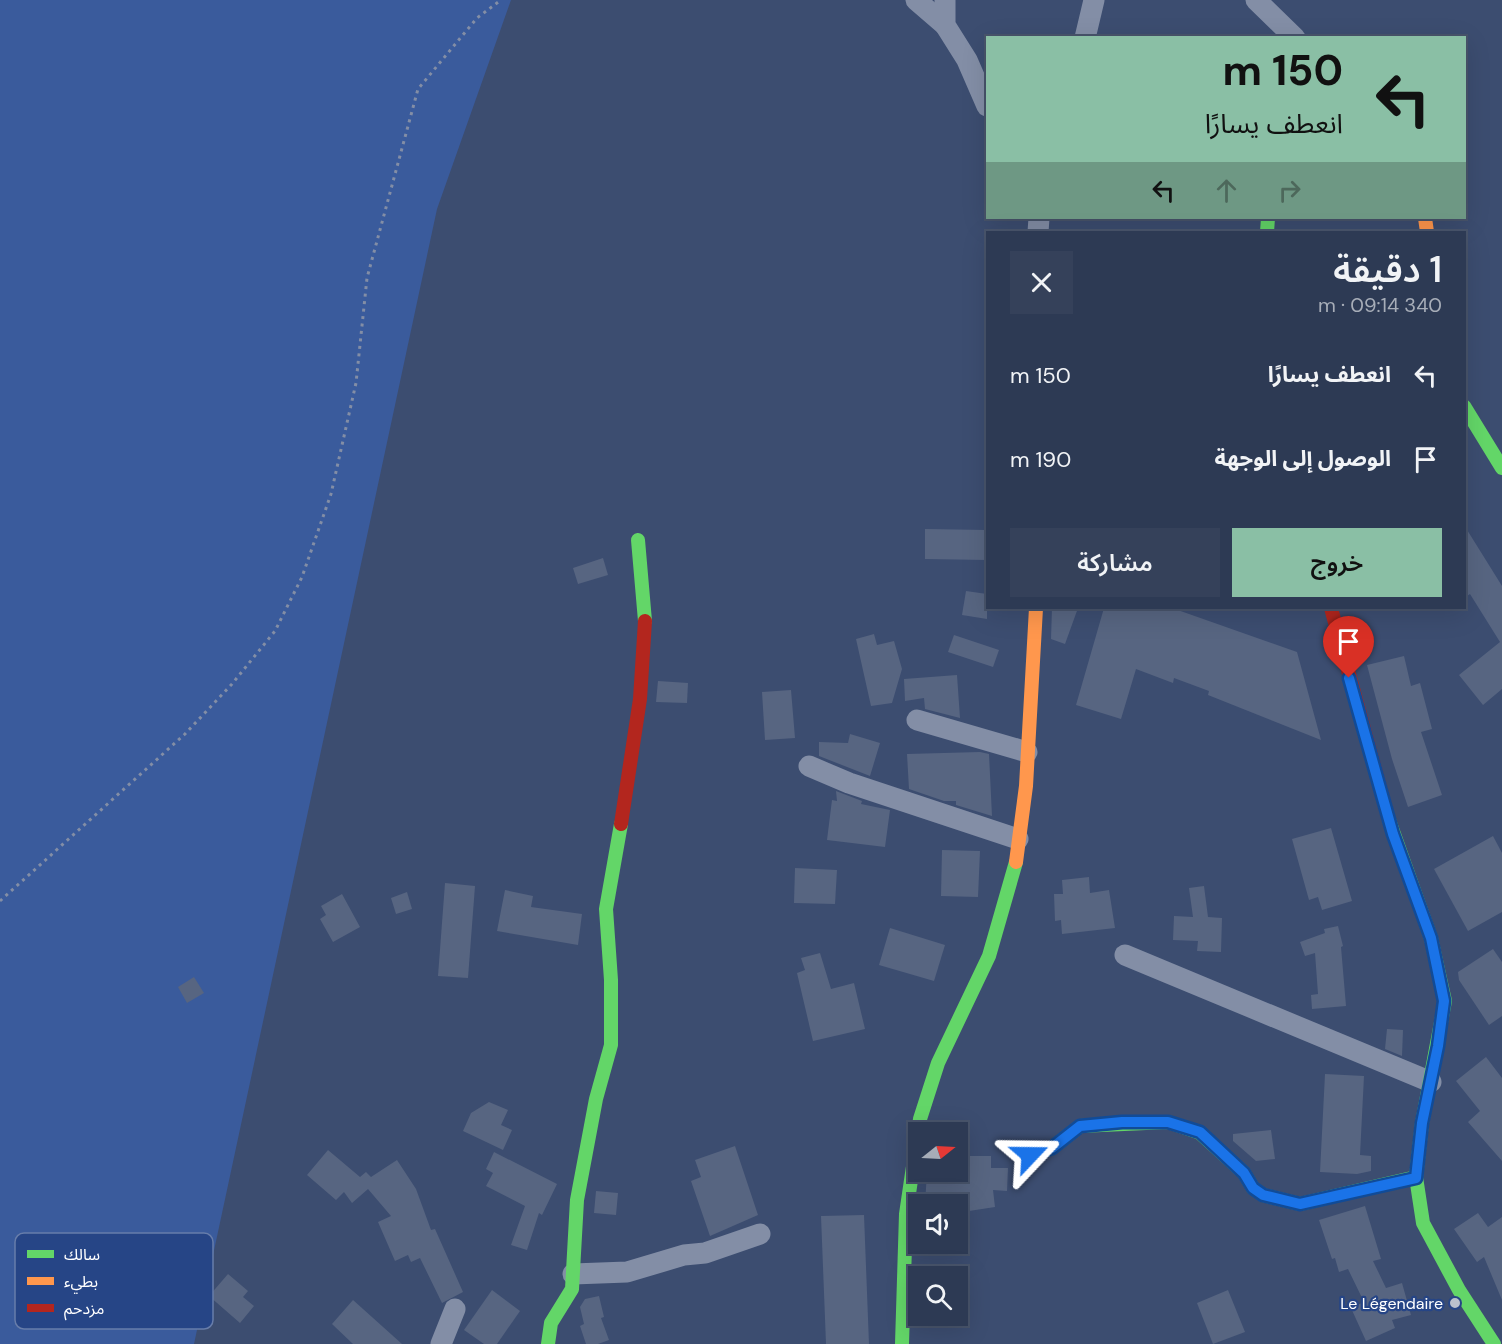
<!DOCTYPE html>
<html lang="ar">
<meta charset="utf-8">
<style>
body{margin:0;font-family:"DM Sans","Noto Sans Arabic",sans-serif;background:#35415a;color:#f1f3f6;direction:rtl;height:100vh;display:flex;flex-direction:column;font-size:22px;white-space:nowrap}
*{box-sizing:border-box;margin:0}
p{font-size:20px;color:#a7adb8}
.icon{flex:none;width:33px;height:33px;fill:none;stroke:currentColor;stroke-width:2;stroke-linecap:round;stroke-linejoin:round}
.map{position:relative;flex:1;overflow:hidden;direction:ltr}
.sheet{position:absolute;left:986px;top:231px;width:480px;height:378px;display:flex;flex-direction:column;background:#2d3a54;border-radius:0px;box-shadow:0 6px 24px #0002,0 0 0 2px #48546b;direction:rtl}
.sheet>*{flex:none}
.guide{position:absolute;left:986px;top:36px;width:480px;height:183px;border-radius:0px;box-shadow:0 6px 24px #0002,0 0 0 2px #48546b;direction:rtl;background:#8abfa5;color:#111;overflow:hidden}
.needle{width:39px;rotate:72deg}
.fabs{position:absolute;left:908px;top:1122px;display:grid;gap:12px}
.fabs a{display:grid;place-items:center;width:60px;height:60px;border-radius:0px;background:#2d3a54;box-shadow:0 6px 24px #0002,0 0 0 2px #48546b;font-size:30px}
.pin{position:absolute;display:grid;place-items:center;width:51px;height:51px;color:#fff;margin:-62px -26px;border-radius:50% 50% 50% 0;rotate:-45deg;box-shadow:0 0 6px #0007}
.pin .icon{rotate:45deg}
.me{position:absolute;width:66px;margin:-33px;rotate:67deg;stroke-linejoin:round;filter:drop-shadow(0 0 4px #0008)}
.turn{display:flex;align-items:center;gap:21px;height:126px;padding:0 24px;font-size:27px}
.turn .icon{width:78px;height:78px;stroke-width:2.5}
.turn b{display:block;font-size:42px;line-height:51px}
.lanes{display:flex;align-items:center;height:57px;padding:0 24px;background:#0003;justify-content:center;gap:30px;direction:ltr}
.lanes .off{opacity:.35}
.round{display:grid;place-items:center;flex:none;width:63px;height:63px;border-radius:0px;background:#35415a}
.head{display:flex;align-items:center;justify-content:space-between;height:102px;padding:0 24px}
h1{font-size:36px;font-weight:600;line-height:45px}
.cta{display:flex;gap:12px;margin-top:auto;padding:12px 24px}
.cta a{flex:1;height:69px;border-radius:0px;background:#8abfa5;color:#111;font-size:24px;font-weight:600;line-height:69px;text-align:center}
.cta a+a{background:#35415a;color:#f1f3f6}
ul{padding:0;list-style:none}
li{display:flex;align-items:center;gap:18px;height:84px;padding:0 24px}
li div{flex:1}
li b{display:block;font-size:22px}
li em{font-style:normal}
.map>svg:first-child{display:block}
.green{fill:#3a5b9c}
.building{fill:#576581}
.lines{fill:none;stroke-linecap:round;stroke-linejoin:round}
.path{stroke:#838ea6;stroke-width:3;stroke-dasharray:3 4.5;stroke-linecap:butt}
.street{stroke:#838ea6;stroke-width:21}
.fast{stroke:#63d668;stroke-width:14}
.slow{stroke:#ff974d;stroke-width:14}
.jam{stroke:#b3261e;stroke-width:14}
.route-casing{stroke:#114b97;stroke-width:15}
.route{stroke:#1a73e8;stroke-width:10}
.poi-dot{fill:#bbc1cd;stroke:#264586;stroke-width:2}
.labels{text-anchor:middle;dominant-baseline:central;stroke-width:4.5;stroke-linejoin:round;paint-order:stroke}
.poi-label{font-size:16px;fill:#fff;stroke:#264586;text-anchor:end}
.key{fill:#264586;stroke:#677daa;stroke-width:1.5}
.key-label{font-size:16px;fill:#fff}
</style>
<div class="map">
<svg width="1502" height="1344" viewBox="0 0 1502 1344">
<rect width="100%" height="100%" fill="#3c4d70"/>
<path class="green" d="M 0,0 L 511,0 L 437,209 L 194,1344 L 0,1344 Z"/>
<g class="building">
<path d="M 1464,525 L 1502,586 L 1502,689 L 1483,705 L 1459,675 L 1500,642 L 1470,594 L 1464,598 Z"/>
<path d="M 925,529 L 987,530 L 987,560 L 925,559 Z"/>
<path d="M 603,558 L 608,575 L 578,584 L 573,568 Z"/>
<path d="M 966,591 L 987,594 L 987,619 L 962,615 Z"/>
<path d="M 1052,608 L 1078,608 L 1065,644 L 1051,639 Z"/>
<path d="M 1104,608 L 1172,608 L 1297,652 L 1321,740 L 1208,695 L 1209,691 L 1174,678 L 1173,683 L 1136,669 L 1121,719 L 1076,705 Z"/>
<path d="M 874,634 L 877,645 L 894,641 L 902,669 L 892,703 L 871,706 L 856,639 Z"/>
<path d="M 954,635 L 999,650 L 993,667 L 948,652 Z"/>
<path d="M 1404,656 L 1411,686 L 1420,683 L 1432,729 L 1421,732 L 1442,795 L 1408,807 L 1392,759 L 1367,665 Z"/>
<path d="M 957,675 L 960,718 L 925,709 L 924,698 L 905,701 L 904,679 Z"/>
<path d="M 658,681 L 688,683 L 687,703 L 656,702 Z"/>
<path d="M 791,690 L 795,738 L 765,740 L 762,692 Z"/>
<path d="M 850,734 L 880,743 L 870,776 L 819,756 L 819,742 L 848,743 Z"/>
<path d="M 980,752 L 989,754 L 992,816 L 956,805 L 956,801 L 944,801 L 909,789 L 907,754 Z"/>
<path d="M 836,791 L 862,801 L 861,804 L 890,810 L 885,847 L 827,840 L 832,800 L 837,801 Z"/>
<path d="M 1331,828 L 1352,901 L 1322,910 L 1318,897 L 1309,900 L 1292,839 Z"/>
<path d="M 1493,836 L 1502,853 L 1502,912 L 1468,931 L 1434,869 Z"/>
<path d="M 942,850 L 980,851 L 978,897 L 941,896 Z"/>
<path d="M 795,868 L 837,870 L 835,904 L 794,903 Z"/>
<path d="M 1089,877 L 1090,893 L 1109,890 L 1115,928 L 1062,934 L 1061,920 L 1055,921 L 1054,894 L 1063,894 L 1062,880 Z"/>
<path d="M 445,883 L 475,886 L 468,978 L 438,976 Z"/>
<path d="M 1204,886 L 1208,917 L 1222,918 L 1221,952 L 1197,951 L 1198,941 L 1173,940 L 1174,916 L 1193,917 L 1189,888 Z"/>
<path d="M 505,890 L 533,896 L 531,907 L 582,914 L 578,945 L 497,931 Z"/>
<path d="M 407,892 L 412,909 L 396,914 L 391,898 Z"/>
<path d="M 342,894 L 360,927 L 333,942 L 320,919 L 326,915 L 321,906 Z"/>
<path d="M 1338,926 L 1343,946 L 1341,947 L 1346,1006 L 1312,1009 L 1311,995 L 1318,994 L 1315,953 L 1305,956 L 1300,942 L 1325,933 L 1324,929 Z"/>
<path d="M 890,928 L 945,945 L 934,981 L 879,965 Z"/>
<path d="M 1493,949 L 1502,962 L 1502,1016 L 1489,1025 L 1459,980 L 1458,972 Z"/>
<path d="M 820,953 L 831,989 L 854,983 L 865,1029 L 813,1041 L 797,973 L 805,970 L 801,958 Z"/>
<path d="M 194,977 L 204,993 L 187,1003 L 178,987 Z"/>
<path d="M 1387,1029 L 1403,1030 L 1402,1056 L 1385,1049 Z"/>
<path d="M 1486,1057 L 1502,1078 L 1502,1161 L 1468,1122 L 1480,1111 L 1456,1081 Z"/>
<path d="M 1325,1074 L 1364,1076 L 1360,1155 L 1371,1156 L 1371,1171 L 1357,1174 L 1320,1172 Z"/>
<path d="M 489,1102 L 508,1110 L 501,1125 L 512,1130 L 503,1150 L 463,1131 L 471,1113 Z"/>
<path d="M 1271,1130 L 1275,1159 L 1256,1161 L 1233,1141 L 1233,1134 Z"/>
<path d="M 735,1146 L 758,1215 L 710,1236 L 691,1181 L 701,1177 L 695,1160 Z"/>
<path d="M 328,1150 L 360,1177 L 366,1172 L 371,1177 L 397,1160 L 416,1189 L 431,1230 L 435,1229 L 463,1292 L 442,1303 L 420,1258 L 411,1262 L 408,1255 L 395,1261 L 378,1222 L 391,1216 L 368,1189 L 352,1203 L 344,1192 L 336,1200 L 307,1175 Z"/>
<path d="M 494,1152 L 557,1184 L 542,1215 L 539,1213 L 527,1250 L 511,1245 L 525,1206 L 486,1186 L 493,1173 L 486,1169 Z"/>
<path d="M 964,1156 L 991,1156 L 991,1168 L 1008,1168 L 1007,1191 L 993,1190 L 995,1207 L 969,1211 L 968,1204 L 925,1204 L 927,1172 L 964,1172 Z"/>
<path d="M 596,1191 L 618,1193 L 616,1215 L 594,1213 Z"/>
<path d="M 1365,1206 L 1381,1259 L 1373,1261 L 1386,1288 L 1402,1283 L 1411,1315 L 1392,1320 L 1395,1328 L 1366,1341 L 1351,1308 L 1364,1302 L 1348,1269 L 1339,1272 L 1335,1258 L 1332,1259 L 1319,1220 Z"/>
<path d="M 1478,1213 L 1488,1227 L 1502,1217 L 1502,1300 L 1484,1257 L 1477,1262 L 1454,1229 Z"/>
<path d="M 864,1215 L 869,1344 L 826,1344 L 821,1216 Z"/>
<path d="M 228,1274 L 248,1291 L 243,1297 L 254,1306 L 240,1323 L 209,1296 Z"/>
<path d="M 492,1290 L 520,1311 L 497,1344 L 484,1344 L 464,1330 Z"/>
<path d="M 1228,1290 L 1245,1332 L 1213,1344 L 1197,1303 Z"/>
<path d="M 599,1296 L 604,1317 L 601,1318 L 609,1340 L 598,1344 L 586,1344 L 580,1326 L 584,1324 L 580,1307 L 585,1299 Z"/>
<path d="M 353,1300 L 402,1344 L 353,1344 L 332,1324 Z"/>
</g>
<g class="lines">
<path class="path" d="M 0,901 L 185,734 L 232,684 L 275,631 L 302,577 L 331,494 L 356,383 L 367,278 L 418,89 L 477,18 L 501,0"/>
<g class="street">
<path d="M 916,0 L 945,25"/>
<path d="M 945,0 L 945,25 L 967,60 L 987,106"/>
<path d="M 1256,0 L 1295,38"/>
<path d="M 1085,38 L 1094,0"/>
<path d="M 1038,232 L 1039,218"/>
<path d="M 917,720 L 1027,752"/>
<path d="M 809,766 L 849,783 L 1018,839"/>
<path d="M 1125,955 L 1431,1082"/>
<path d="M 573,1274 L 627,1272 L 684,1255 L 705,1253 L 760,1234"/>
<path d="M 441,1344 L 455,1309"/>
</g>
<g class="fast">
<path d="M 1267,232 L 1268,218"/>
<path d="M 1464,406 L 1502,468"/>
<path d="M 638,540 L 645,621"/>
<path d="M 1389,820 L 1431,938 L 1445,1001 L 1422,1123 L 1416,1177 L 1423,1223 L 1459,1290 L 1494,1344"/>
<path d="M 1030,1155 L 1052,1148 L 1080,1126 L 1168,1122 L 1200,1133 L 1244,1173 L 1253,1188 L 1263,1195 L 1300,1204 L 1416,1177"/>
<path d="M 548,1344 L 551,1323 L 572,1289 L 577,1200 L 596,1099 L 611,1045 L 611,980 L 606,909 L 621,824"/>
<path d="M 902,1344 L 906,1214 L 920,1119 L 938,1063 L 989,956 L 1016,862"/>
</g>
<g class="slow">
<path d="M 1425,218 L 1427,232"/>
<path d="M 1016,862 L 1026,786 L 1036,608"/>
</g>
<g class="jam">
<path d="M 1331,608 L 1389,820"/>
<path d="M 621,824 L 640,699 L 645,621"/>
</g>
</g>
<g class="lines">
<g class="route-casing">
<path id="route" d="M 1030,1155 L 1052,1148 L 1080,1126 L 1122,1122 L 1168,1122 L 1200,1132 L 1244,1173 L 1253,1188 L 1263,1195 L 1300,1204 L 1416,1178 L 1422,1123 L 1438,1046 L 1444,1001 L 1431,938 L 1393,834 L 1349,678"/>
</g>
<use href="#route" class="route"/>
</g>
<circle class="poi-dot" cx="1455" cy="1303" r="6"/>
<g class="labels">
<g class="poi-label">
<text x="1443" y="1303">Le Légendaire</text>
</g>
</g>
<rect x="15" y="1233" width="198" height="96" rx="9" class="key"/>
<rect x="27" y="1250" width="27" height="8" fill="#63d668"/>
<rect x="27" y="1277" width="27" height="8" fill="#ff974d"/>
<rect x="27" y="1304" width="27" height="8" fill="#b3261e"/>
<g class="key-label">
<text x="64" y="1260">سالك</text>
<text x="64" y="1287">بطيء</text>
<text x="64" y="1314">مزدحم</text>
</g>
</svg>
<div class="fabs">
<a><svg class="needle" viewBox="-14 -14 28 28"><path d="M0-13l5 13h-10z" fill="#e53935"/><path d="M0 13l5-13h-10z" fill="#a7adb8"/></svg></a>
<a><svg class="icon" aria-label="sound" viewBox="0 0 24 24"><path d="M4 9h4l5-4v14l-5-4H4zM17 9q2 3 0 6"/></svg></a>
<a><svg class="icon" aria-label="search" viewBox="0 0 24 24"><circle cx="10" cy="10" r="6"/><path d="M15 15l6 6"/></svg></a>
</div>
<div class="pin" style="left:1349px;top:678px;background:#d93025"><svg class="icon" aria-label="arrive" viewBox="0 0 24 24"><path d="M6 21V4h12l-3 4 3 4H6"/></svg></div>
<svg class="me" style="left:1030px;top:1155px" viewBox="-20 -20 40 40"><path d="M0-17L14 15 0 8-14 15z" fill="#1a73e8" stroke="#fff" stroke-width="4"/></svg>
<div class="guide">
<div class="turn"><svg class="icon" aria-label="left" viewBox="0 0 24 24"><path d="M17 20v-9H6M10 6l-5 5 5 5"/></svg><div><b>150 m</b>انعطف يسارًا</div></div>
<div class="lanes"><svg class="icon" aria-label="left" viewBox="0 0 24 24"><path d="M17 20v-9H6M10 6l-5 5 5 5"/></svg><svg class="icon off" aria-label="ahead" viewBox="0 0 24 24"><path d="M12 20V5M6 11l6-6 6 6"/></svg><svg class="icon off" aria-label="right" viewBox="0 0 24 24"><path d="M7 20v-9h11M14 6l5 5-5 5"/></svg></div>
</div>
<section class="sheet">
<div class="head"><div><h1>1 دقيقة</h1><p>340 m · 09:14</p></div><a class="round"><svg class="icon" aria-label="close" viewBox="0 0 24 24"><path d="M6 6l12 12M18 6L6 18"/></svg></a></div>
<ul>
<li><svg class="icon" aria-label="left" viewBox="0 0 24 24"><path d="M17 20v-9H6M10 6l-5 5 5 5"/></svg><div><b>انعطف يسارًا</b></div><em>150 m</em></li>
<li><svg class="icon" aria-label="arrive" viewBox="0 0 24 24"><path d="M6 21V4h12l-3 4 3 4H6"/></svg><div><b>الوصول إلى الوجهة</b></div><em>190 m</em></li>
</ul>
<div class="cta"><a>خروج</a><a>مشاركة</a></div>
</section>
</div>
